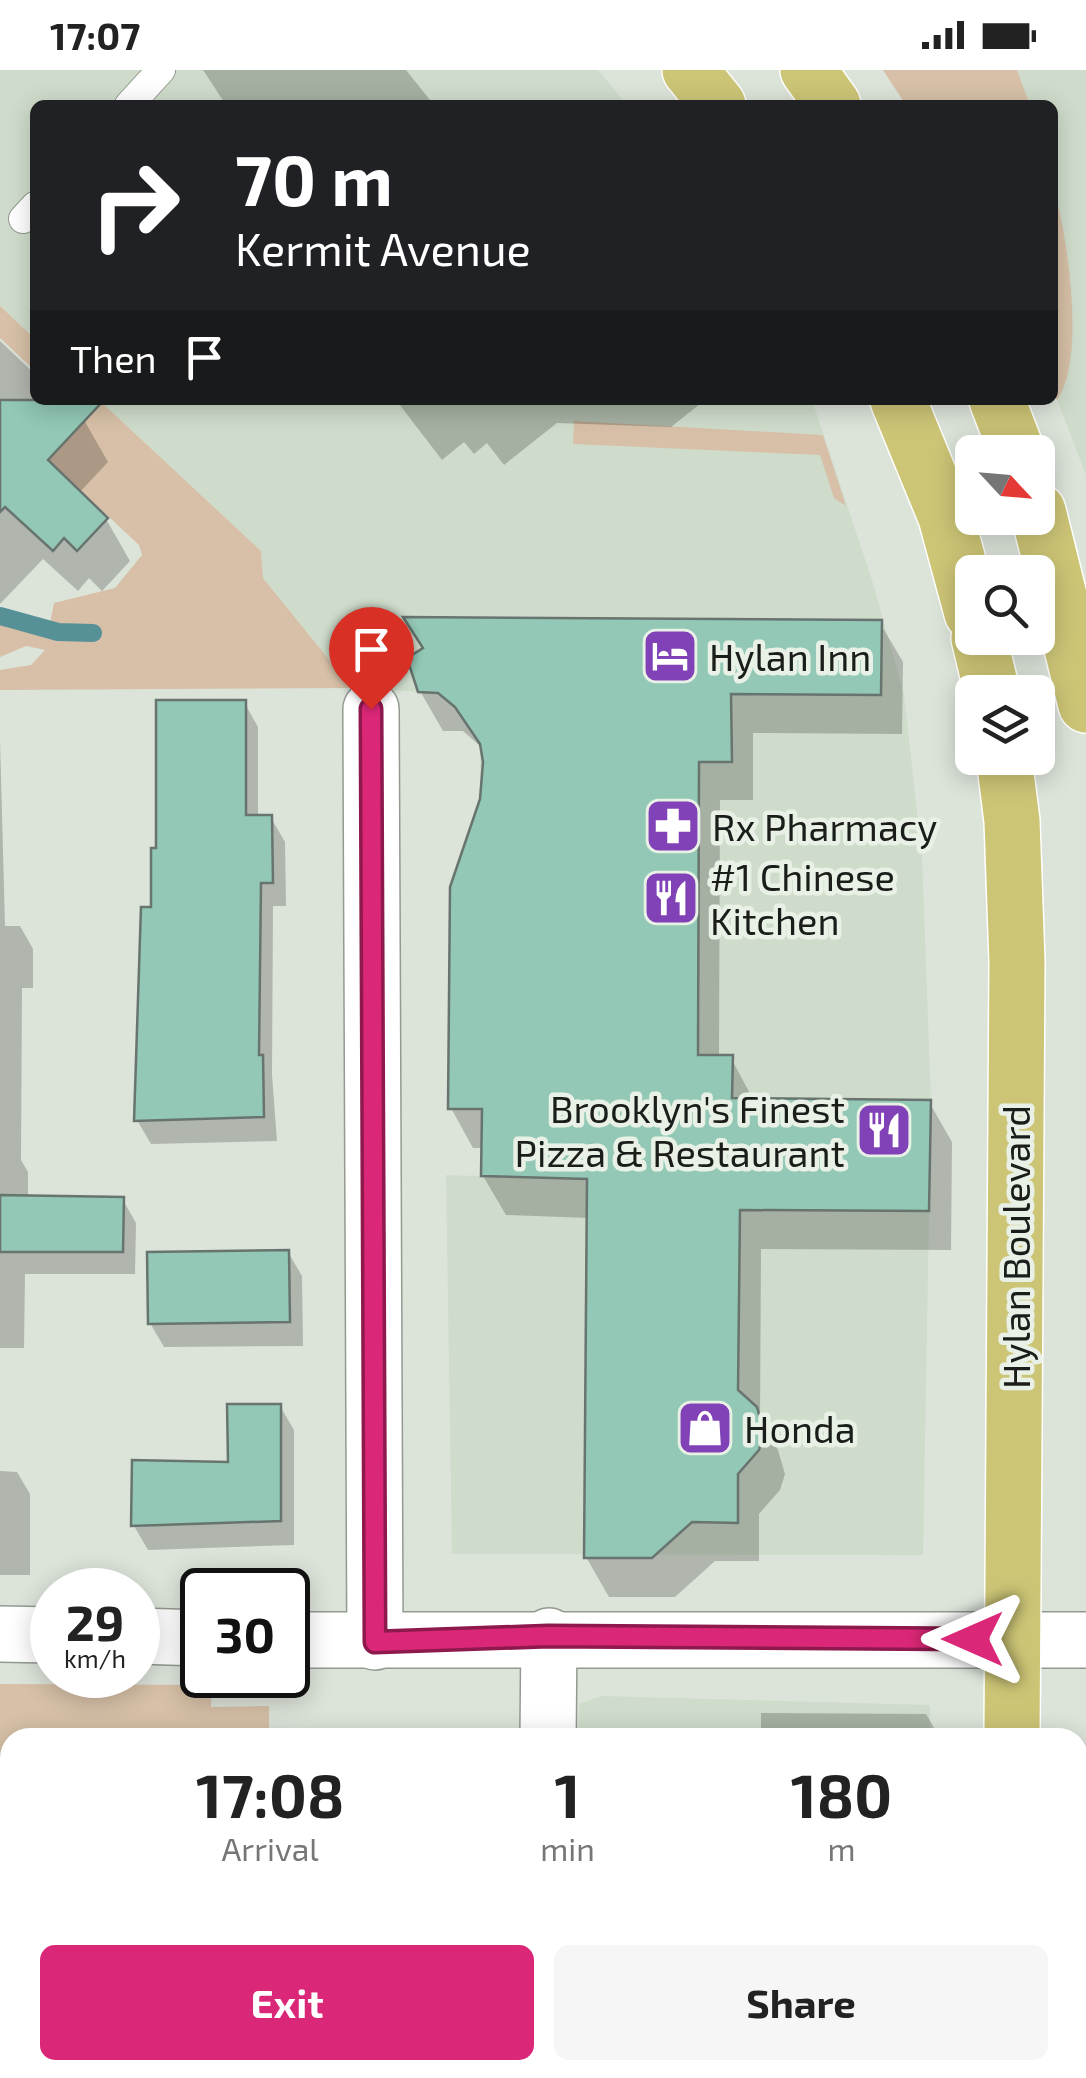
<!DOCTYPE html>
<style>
body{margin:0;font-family:"Exo 2",sans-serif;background:#f6f6f6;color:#222;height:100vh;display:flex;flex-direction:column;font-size:38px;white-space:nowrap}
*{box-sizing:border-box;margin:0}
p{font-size:32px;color:#767676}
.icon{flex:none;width:55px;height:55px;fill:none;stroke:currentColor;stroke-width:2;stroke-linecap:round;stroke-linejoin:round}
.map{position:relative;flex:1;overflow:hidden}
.panel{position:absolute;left:0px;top:1658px;width:1088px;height:352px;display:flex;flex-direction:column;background:#fff;border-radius:30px 30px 0 0;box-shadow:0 5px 25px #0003}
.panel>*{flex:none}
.guide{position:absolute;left:30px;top:30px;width:1028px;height:305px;border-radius:15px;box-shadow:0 5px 25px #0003;background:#202124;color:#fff;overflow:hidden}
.needle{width:65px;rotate:116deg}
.buttons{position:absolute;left:955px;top:365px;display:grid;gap:20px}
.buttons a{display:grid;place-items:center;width:100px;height:100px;border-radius:15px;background:#fff;box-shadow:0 5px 25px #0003;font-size:50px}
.speed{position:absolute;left:30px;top:1498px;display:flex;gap:20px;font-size:50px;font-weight:700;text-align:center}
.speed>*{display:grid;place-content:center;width:130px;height:130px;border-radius:50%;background:#fff;box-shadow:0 5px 25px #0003;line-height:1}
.speed small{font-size:25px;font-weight:400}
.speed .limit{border:5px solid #111;border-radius:15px;background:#fff;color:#111}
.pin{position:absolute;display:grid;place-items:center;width:85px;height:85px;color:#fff;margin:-102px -42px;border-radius:50% 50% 50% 0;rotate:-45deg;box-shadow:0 0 10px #0007}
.pin .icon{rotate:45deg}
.me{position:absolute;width:110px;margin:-55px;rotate:270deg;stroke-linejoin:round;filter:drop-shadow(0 0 8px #0008)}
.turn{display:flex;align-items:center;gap:35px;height:210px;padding:0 40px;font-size:45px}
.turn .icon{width:130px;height:130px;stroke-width:2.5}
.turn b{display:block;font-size:70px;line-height:85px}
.then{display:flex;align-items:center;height:95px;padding:0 40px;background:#0003;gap:20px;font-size:38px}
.eta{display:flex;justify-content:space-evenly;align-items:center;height:170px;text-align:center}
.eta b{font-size:60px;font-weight:700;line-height:70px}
.primary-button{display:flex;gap:20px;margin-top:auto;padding:20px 40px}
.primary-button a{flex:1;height:115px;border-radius:15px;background:#db2777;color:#fff;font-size:40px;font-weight:700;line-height:115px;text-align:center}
.primary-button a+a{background:#f6f6f6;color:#222}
.status{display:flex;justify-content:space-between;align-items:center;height:70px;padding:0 50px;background:#fff;direction:ltr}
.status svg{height:28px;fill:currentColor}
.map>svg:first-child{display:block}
.built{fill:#cfdccb}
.green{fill:#d7c0a7}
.shadow{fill:#0003}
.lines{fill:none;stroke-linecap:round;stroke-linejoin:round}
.stream{stroke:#569198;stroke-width:18}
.building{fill:#92c8b5;stroke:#68746f;stroke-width:2.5}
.lane-casing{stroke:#939a90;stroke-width:30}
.street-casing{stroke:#939a90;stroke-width:58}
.primary-casing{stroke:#fff;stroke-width:58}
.lane{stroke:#fff;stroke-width:28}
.street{stroke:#fff;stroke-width:55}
.primary{stroke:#ccc576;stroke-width:55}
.route-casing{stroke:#8e194d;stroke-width:25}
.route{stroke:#db2777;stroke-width:18}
.labels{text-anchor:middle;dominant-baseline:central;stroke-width:9;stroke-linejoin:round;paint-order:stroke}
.poi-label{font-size:38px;fill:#1a1d19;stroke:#e9f1e6;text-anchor:start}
.street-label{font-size:38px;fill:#1a1d19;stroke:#e9f1e6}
</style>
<div class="status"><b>17:07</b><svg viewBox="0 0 49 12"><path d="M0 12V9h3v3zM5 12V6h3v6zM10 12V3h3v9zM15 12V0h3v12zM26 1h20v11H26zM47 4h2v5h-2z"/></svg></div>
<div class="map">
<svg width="1086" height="2008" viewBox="0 0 1086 2008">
<rect width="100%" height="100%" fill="#dce3d9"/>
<g class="built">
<path d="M 0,0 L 598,0 L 627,35 L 35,35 L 35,269 L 0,236 Z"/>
<path d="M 883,0 L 1086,0 L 1086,405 L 1053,319 L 1052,35 L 906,35 Z"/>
<path d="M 99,330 L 812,330 L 872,510 L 904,624 L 922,787 L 931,1030 L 923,1485 L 452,1484 L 446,1105 L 684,1112 L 685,1041 L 448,1039 L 450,817 L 480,729 L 480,674 L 469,653 L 439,623 L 352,618 L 263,508 L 261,481 Z"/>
<path d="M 601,1626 L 930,1635 L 930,1667 L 578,1667 L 579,1634 Z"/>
<path d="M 577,2000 L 932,2000 L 932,2008 L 578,2008 Z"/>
</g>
<g class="green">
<path d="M 883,0 L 1017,0 L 1030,35 L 906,35 Z"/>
<path d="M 1053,114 C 1068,170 1086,287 1057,330 L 1052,319 Z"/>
<path d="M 0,236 L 35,269 L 35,301 L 0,268 Z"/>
<path d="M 99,330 L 261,481 L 263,508 L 352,618 L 0,620 L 0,600 L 31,595 L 45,580 L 26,576 L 0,587 L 0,541 L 50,554 L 54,533 L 115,518 L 142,485 L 139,475 L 48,390 Z"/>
<path d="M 574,351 L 823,365 L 846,436 L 834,428 L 820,385 L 573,374 Z"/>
<path d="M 0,1614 L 212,1615 L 211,1637 L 269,1636 L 269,1667 L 10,1668 L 10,2000 L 269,2000 L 269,2008 L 0,2008 Z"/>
</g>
<g class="shadow">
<path d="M 203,0 L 406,0 L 434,35 L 226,35 Z"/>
<path d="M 0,271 L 35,304 L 35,330 L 62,330 L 84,350 L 108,392 L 79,423 L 106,449 L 130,491 L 102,521 L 89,508 L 78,521 L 43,489 L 0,534 Z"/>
<path d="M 396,330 L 705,330 L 671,357 L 557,353 L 504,395 L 487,373 L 474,384 L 464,372 L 442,390 Z"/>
<path d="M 880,553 L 903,592 L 902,664 L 753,663 L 753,730 L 720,730 L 719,987 L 731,988 L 754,1031 L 929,1032 L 952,1072 L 951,1180 L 761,1179 L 760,1348 L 778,1380 L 785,1404 L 780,1420 L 759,1444 L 759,1491 L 715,1491 L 675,1527 L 609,1527 L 586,1487 L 589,1148 L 506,1145 L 483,1106 L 484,1078 L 473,1078 L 451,1038 L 485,692 L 480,676 L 463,661 L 443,661 L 420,621 Z"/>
<path d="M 244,632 L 258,657 L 258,748 L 271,748 L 285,772 L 286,836 L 273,836 L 272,1005 L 277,1071 L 151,1074 L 137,1050 L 159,781 Z"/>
<path d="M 0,669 L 5,856 L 20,856 L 33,879 L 33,918 L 22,918 L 21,1090 L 28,1102 L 28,1128 L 123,1130 L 136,1153 L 135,1204 L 25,1204 L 24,1278 L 0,1278 Z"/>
<path d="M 288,1182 L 302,1206 L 303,1276 L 164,1277 L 150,1253 Z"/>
<path d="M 280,1336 L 294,1360 L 294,1475 L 148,1480 L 134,1456 L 230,1394 Z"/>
<path d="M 0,1393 L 0,1401 L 17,1402 L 30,1424 L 30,1505 L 0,1505 Z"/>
<path d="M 761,1643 L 926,1644 L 940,1668 L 761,1668 Z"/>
<path d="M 455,1663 L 457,1668 L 377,1668 L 377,1665 Z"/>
<path d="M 346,2000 L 442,2000 L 444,2008 L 346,2008 Z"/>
</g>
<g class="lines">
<path class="stream" d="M 0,546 L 58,562 L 93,563"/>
</g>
<g class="building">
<path d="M 0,330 L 104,330 L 48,390 L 108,448 L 77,481 L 64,468 L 53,481 L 5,437 L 0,442 Z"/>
<path d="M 403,547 L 882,550 L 881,625 L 731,624 L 732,692 L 699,692 L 698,985 L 733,985 L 732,1028 L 931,1030 L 929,1141 L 740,1140 L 738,1320 L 757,1337 L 764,1363 L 759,1380 L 738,1404 L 738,1453 L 692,1452 L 652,1488 L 584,1488 L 587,1109 L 481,1106 L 482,1039 L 448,1039 L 450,817 L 480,729 L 483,692 L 480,674 L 455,637 L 438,623 L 418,622 L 407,588 L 423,578 Z"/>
<path d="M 156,630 L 246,630 L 246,745 L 272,745 L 273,813 L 261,813 L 259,985 L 263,985 L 264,1047 L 134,1051 L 141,837 L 151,837 L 151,778 L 156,778 Z"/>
<path d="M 0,1125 L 124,1127 L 123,1182 L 0,1182 Z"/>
<path d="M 289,1180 L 290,1252 L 148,1254 L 147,1182 Z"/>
<path d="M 227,1334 L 281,1334 L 281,1451 L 131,1456 L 132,1390 L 228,1392 Z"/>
</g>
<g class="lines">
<g class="lane-casing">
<g id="lane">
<path d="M 129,35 L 161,0"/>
<path d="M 23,149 L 35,136"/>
<path d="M 0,1953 L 10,1957"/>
<path d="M 106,2000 L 117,2008"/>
</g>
</g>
<g class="street-casing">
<g id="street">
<path d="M 371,639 L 375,1572"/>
<path d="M 0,1564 L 52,1565"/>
<path d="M 138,1566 L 202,1568"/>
<path d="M 288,1570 L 1086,1570"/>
<path d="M 548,1668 L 549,1566"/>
<path d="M 550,2000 L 550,2008"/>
</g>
</g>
<g class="primary-casing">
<g id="primary">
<path d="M 690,0 L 718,35"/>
<path d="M 808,0 L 833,35"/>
<path d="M 898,330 L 946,447 L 972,543"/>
<path d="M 997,330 L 1017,382"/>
<path d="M 1038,441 L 1086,635"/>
<path d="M 979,568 L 992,622"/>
<path d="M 1004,688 L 1012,751 L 1017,892 L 1012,1668"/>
<path d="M 1010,2008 L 1010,2000"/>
</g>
</g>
<use href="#lane" class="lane"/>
<use href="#street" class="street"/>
<use href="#primary" class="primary"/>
</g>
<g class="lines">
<g class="route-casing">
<path id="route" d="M 371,639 L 375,1572 L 548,1566 L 973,1569"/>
</g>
<use href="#route" class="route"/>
</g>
<defs>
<g id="hotel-square" transform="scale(2.875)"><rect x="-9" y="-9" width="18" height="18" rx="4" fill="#8142b7" stroke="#e9f1e6"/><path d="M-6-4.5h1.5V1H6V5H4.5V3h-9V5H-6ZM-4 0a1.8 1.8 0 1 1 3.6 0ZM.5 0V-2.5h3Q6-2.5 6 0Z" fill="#fff"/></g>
<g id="pharmacy-square" transform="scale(2.875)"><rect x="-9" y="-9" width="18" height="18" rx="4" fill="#8142b7" stroke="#e9f1e6"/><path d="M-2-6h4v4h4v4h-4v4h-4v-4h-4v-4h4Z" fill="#fff"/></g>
<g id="restaurant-square" transform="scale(2.875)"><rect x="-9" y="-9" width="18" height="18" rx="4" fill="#8142b7" stroke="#e9f1e6"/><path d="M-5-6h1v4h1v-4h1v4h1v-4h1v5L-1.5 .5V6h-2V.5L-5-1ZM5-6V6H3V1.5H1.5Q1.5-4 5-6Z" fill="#fff"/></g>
<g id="shop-square" transform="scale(2.875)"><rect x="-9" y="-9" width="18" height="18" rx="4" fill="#8142b7" stroke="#e9f1e6"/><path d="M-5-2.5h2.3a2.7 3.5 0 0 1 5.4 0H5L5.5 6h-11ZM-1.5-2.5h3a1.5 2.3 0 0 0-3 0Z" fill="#fff"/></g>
</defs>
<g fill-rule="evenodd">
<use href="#hotel-square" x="670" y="586"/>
<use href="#pharmacy-square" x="673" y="756"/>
<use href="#restaurant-square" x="671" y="828"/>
<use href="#restaurant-square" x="884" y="1060"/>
<use href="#shop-square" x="705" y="1358"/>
</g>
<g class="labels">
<g class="poi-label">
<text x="709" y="586">Hylan Inn</text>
<text x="712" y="756">Rx Pharmacy</text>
<text x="710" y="806">#1 Chinese<tspan x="710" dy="44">Kitchen</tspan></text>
<text x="845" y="1038" text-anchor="end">Brooklyn's Finest<tspan x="845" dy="44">Pizza &amp; Restaurant</tspan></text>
<text x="744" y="1358">Honda</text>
</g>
<g class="street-label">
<text transform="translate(1015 1177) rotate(-90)">Hylan Boulevard</text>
</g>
</g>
</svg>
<div class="buttons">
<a><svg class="needle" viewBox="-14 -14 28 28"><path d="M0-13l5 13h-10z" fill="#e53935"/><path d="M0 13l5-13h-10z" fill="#767676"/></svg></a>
<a><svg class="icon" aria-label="search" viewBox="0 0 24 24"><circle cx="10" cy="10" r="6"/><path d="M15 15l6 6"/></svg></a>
<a><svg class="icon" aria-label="layers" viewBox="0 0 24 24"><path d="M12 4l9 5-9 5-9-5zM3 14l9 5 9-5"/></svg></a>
</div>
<div class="speed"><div>29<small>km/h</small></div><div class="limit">30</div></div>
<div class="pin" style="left:371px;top:639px;background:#d93025"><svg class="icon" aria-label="arrive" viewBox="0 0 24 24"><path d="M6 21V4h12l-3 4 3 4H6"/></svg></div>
<svg class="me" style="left:973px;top:1569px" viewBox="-20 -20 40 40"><path d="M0-17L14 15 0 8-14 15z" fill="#db2777" stroke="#fff" stroke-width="4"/></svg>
<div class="guide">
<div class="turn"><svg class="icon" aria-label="right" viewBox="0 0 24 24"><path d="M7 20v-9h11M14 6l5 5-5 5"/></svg><div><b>70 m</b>Kermit Avenue</div></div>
<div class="then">Then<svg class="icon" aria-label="arrive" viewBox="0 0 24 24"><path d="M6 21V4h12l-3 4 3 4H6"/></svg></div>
</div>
<section class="panel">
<div class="eta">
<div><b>17:08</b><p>Arrival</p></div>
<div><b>1</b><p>min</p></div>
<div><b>180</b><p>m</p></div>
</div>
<div class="primary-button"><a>Exit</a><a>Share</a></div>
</section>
</div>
